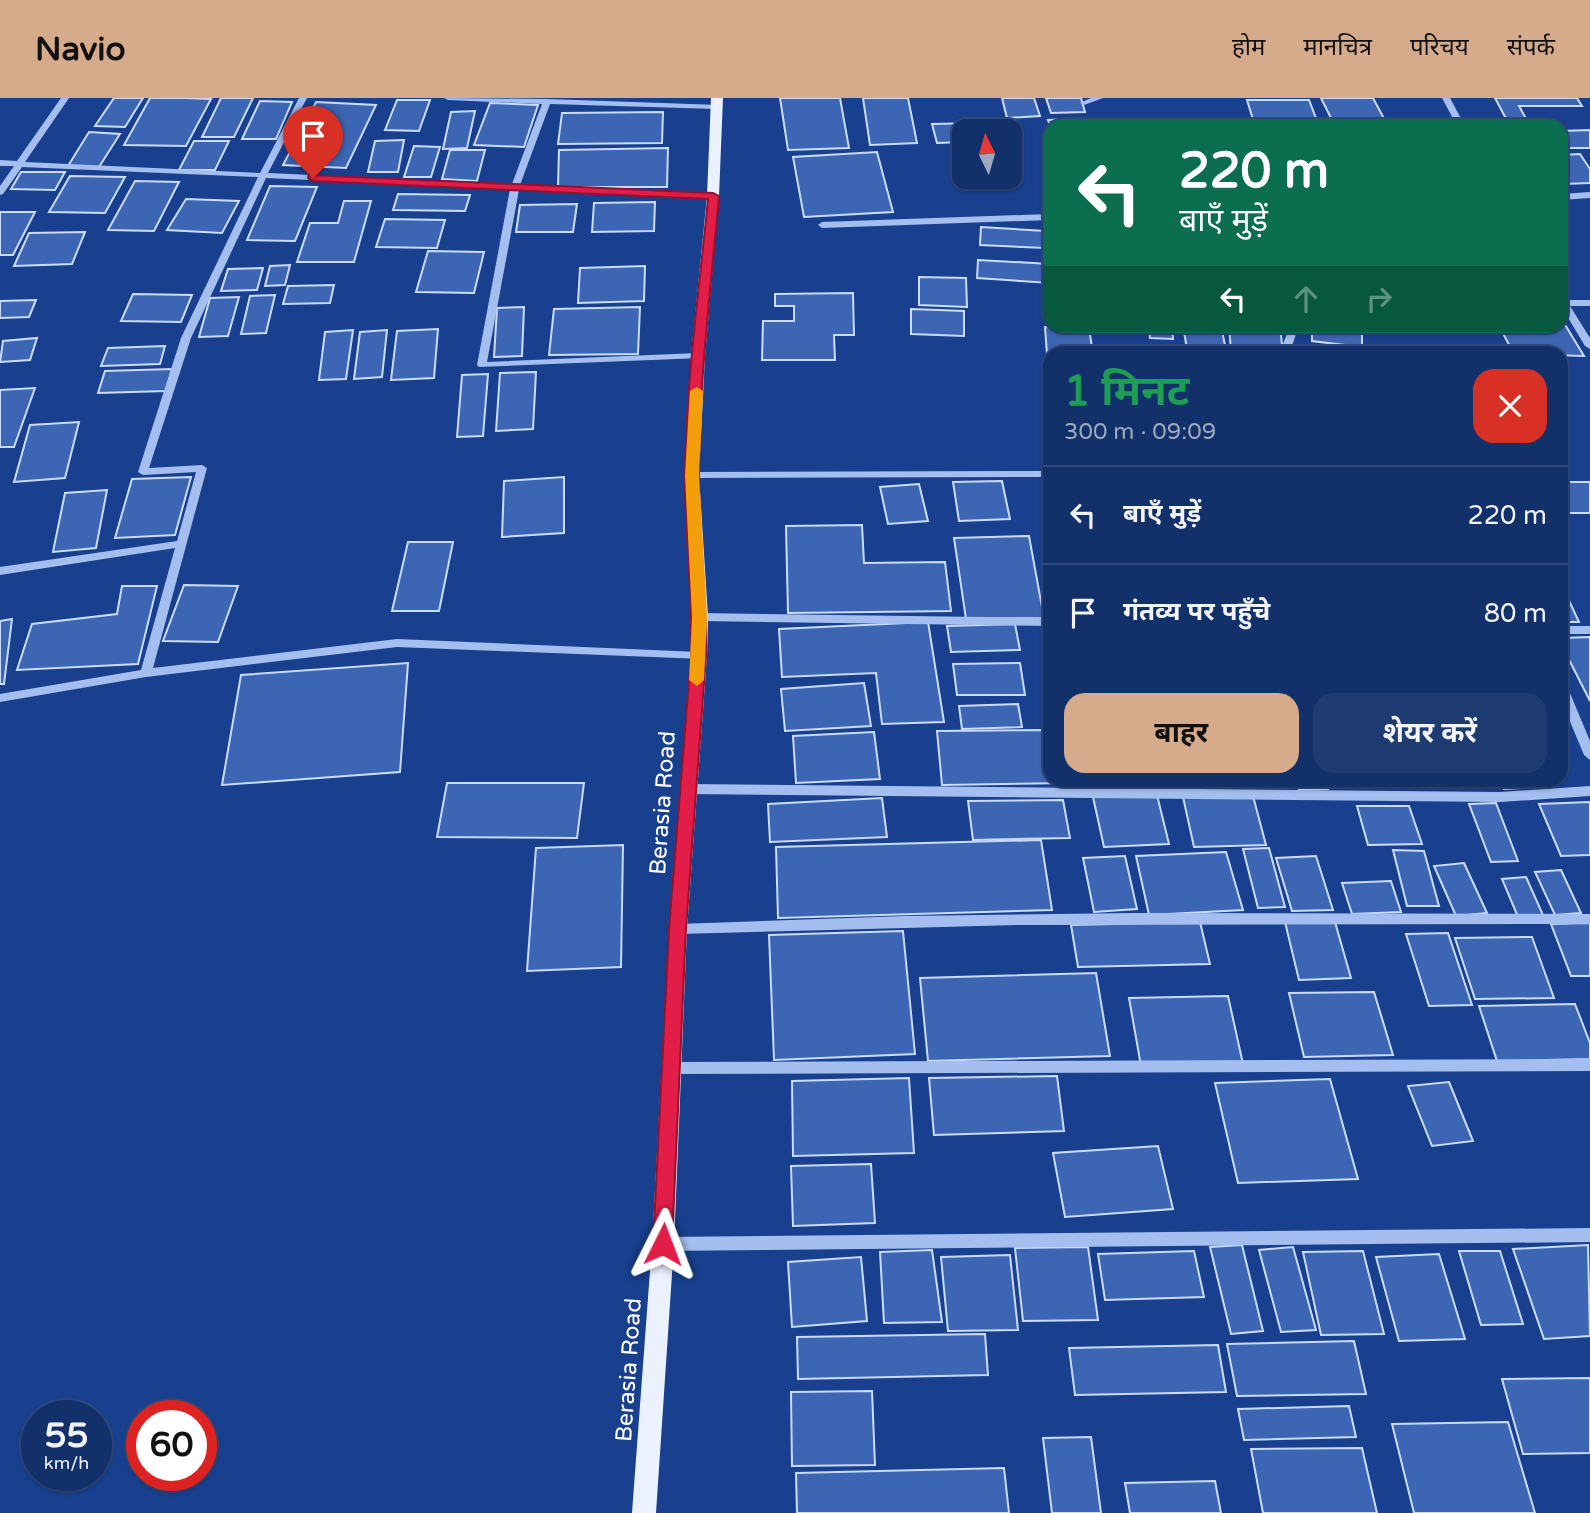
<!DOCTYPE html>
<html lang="hi">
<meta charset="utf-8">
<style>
body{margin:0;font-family:"Varela Round","Noto Sans Devanagari",sans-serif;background:#1f3c72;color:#f1f3f6;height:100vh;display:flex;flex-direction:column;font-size:26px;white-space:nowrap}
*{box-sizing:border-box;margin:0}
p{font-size:23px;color:#9ca9c1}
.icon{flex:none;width:38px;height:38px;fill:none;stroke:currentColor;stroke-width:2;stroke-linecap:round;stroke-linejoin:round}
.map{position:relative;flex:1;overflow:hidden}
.side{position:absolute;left:1043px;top:248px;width:525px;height:441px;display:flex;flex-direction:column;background:#12306a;border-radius:21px;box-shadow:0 2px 5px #0004,0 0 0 2px #314b7e}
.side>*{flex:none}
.banner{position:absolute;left:1043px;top:21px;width:525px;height:214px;border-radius:21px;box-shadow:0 2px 5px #0004,0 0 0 2px #314b7e;background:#0b6e4f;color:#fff;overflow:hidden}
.needle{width:46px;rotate:355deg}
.tools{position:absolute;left:952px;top:21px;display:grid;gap:14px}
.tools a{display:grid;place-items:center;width:70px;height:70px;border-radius:14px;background:#12306a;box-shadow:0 2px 5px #0004,0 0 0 2px #314b7e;font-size:35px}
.speed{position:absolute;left:21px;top:1302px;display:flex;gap:14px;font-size:35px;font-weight:700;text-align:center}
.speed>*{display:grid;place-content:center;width:91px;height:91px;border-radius:50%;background:#12306a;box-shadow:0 2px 5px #0004,0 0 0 2px #314b7e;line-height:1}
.speed small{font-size:18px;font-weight:400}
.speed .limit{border:10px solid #d22;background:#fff;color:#111}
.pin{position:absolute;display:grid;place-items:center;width:60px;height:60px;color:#fff;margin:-72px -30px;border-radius:50% 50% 50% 0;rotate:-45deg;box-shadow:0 0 7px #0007}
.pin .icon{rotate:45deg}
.me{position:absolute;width:77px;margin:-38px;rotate:3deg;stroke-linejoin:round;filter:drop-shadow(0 0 5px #0008)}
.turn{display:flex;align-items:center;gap:24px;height:147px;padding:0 21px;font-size:32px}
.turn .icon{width:91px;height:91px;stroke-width:2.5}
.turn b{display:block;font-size:49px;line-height:60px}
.lanes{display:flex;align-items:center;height:66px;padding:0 21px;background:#0003;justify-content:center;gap:35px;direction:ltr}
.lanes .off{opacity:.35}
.round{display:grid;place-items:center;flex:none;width:74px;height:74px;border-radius:21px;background:#1f3c72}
.headline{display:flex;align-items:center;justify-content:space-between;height:119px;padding:0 21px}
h1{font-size:42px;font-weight:700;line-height:52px;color:#1e9e55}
.cta{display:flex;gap:14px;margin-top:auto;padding:14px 21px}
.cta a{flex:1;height:80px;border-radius:21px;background:#d6ab8b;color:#111;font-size:28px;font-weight:700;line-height:80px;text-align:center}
.cta a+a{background:#1f3c72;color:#f1f3f6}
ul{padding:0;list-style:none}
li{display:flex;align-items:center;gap:21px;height:98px;padding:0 21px;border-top:2px solid #314b7e}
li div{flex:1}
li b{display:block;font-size:26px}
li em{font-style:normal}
header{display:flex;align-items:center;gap:42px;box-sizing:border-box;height:98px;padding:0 35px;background:#d6ab8b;color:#111}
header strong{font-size:33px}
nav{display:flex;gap:38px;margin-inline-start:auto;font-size:24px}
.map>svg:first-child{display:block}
.building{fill:#3c66b4;stroke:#cadbfb;stroke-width:2}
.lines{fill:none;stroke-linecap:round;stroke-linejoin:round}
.minor{fill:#a4bfef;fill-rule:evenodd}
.major{fill:#ebf1ff;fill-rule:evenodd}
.route{fill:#e11d48;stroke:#92132f;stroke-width:2}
.slow{fill:#f59e0b}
.labels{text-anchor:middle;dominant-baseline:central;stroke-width:6;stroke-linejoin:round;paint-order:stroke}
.street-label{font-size:23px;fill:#fff;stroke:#18408e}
</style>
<header>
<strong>Navio</strong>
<nav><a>होम</a><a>मानचित्र</a><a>परिचय</a><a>संपर्क</a></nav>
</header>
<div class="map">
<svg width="1590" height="1415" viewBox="0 0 1590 1415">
<rect width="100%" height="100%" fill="#18408e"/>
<g class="building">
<path d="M 114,0 L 143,0 L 125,29 L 95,28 Z"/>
<path d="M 150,0 L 186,0 L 211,1 L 186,48 L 124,47 Z"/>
<path d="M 221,0 L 253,0 L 234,39 L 202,39 Z"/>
<path d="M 780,0 L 840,0 L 849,50 L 788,52 Z"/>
<path d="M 863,0 L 908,0 L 917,45 L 870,47 Z"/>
<path d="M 1002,0 L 1034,0 L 1040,18 L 1007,20 Z"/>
<path d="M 1046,0 L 1081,0 L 1085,14 L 1051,15 Z"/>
<path d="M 1321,0 L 1373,0 L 1388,28 L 1335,28 Z"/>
<path d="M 1495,0 L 1577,0 L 1582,8 L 1519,8 L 1530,28 L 1510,28 Z"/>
<path d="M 397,2 L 430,2 L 419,33 L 385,32 Z"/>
<path d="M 1247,2 L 1309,2 L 1319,28 L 1255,28 Z"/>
<path d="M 260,3 L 292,4 L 276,41 L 242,41 Z"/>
<path d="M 316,4 L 376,7 L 346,70 L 283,67 Z"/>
<path d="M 490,5 L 538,7 L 524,49 L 474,47 Z"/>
<path d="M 475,13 L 467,50 L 443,51 L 451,14 Z"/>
<path d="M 663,14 L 662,45 L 558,46 L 562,15 Z"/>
<path d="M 1089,20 L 1092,28 L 1050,28 L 1048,22 Z"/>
<path d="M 974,25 L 976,33 L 964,33 L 964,44 L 937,45 L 932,26 Z"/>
<path d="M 1590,32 L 1590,50 L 1561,50 L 1561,33 Z"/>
<path d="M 89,34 L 120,36 L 99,69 L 68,68 Z"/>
<path d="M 404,42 L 398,74 L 368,74 L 375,43 Z"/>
<path d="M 194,43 L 229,43 L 215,72 L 179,72 Z"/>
<path d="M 414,48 L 440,49 L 431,79 L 404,79 Z"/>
<path d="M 668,50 L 667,89 L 558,89 L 559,52 Z"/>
<path d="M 450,52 L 485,52 L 477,83 L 442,81 Z"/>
<path d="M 877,54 L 893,114 L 804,119 L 793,59 Z"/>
<path d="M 1580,56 L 1590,71 L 1590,85 L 1564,86 L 1561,82 L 1561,57 Z"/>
<path d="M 21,74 L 65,74 L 55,92 L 11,91 Z"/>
<path d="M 70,78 L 125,79 L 105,115 L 49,114 Z"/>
<path d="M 135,83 L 179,84 L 154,133 L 108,132 Z"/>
<path d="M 270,88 L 317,89 L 295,143 L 247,142 Z"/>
<path d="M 398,96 L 470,97 L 465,113 L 393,112 Z"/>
<path d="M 186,101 L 239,103 L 222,135 L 167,132 Z"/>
<path d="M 344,103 L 371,103 L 354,164 L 297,164 L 310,125 L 338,125 Z"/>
<path d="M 655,104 L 654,133 L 592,134 L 594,105 Z"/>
<path d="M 577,106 L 573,134 L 516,134 L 520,107 Z"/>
<path d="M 0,114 L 35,114 L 13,157 L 0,157 Z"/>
<path d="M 385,121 L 445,122 L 437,150 L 376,149 Z"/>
<path d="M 981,129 L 1045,133 L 1045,150 L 980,147 Z"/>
<path d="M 85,134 L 72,166 L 14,168 L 29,135 Z"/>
<path d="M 428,153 L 484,154 L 474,195 L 416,194 Z"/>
<path d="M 978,162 L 1050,166 L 1050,185 L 977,180 Z"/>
<path d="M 290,167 L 285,187 L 265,188 L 270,168 Z"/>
<path d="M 645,168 L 644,203 L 578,205 L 580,170 Z"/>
<path d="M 263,170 L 257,192 L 221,193 L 228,171 Z"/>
<path d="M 919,179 L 966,180 L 967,209 L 919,207 Z"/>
<path d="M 334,187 L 330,205 L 283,206 L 288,188 Z"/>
<path d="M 853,195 L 854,237 L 834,237 L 835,262 L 762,262 L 763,223 L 794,223 L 794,208 L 775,208 L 775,196 Z"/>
<path d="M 133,196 L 192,197 L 181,224 L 121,223 Z"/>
<path d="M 275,197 L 266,235 L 241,236 L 250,198 Z"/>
<path d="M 239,199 L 228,238 L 199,239 L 210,200 Z"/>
<path d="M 36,202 L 29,219 L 0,220 L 0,203 Z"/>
<path d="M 524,209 L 522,258 L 494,259 L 497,210 Z"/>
<path d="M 640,209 L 638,256 L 549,257 L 554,211 Z"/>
<path d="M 911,211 L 964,213 L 964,238 L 911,236 Z"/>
<path d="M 1564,225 L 1584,258 L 1514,256 L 1499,228 Z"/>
<path d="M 1149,228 L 1172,228 L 1173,241 L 1150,240 Z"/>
<path d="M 1183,228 L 1221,228 L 1226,252 L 1187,251 Z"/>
<path d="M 1229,228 L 1280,228 L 1283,256 L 1231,253 Z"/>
<path d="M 1312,228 L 1362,229 L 1362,249 L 1312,243 Z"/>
<path d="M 1045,229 L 1089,230 L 1093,256 L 1047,256 Z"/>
<path d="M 438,231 L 434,280 L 391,282 L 397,233 Z"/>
<path d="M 353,232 L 346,281 L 319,282 L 325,234 Z"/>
<path d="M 387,232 L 382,279 L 354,281 L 360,234 Z"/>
<path d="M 37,240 L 30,262 L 0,264 L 3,243 Z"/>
<path d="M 165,248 L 160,266 L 101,268 L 108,250 Z"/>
<path d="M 172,271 L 166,293 L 98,295 L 105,273 Z"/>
<path d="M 536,274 L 533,331 L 496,333 L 500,275 Z"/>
<path d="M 488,276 L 483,338 L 457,339 L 462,277 Z"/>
<path d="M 35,290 L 14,349 L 0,349 L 0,292 Z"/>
<path d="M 79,324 L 65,380 L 14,384 L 30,327 Z"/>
<path d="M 191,379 L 175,437 L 115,440 L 132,381 Z"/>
<path d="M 564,379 L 564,435 L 502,439 L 504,383 Z"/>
<path d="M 1002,383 L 1010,421 L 959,423 L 953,384 Z"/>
<rect x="1561" y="384" width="29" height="31"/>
<path d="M 919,386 L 928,423 L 888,426 L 880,389 Z"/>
<path d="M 107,392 L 96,450 L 53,454 L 65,395 Z"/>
<path d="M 862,427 L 864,465 L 945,464 L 951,513 L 788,515 L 786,428 Z"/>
<path d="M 1029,438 L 1044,520 L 966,521 L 954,440 Z"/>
<path d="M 408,444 L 453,444 L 439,513 L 392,513 Z"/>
<path d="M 184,487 L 238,488 L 218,544 L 163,543 Z"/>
<path d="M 122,488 L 157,488 L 138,566 L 17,572 L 32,526 L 117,516 Z"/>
<path d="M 1561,494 L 1565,494 L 1579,524 L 1561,524 Z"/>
<path d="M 12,521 L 4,586 L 0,586 L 0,523 Z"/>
<path d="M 928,524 L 944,624 L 882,626 L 876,575 L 782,579 L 779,531 Z"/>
<path d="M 1015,526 L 1020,552 L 951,554 L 947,528 Z"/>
<path d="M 1590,539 L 1590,603 L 1561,546 L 1561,540 Z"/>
<path d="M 408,565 L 400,674 L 222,687 L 241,577 Z"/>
<path d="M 1020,565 L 1025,597 L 957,597 L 953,566 Z"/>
<path d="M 864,585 L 871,628 L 785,633 L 781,591 Z"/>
<path d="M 1018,606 L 1022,629 L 962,631 L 959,608 Z"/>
<path d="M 1050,632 L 1050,682 L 1072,682 L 1072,685 L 942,687 L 937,633 Z"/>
<path d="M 874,634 L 880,681 L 796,685 L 793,638 Z"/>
<path d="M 1094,682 L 1161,682 L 1161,685 L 1095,686 Z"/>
<path d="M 1170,682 L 1247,682 L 1249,688 L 1171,689 Z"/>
<path d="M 1295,682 L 1325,682 L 1328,691 L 1299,692 Z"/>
<path d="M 1339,682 L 1406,682 L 1406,684 L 1341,686 Z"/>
<path d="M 1448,682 L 1493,682 L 1495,686 L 1450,688 Z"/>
<path d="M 1500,682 L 1539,682 L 1542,689 L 1504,691 Z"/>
<path d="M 447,685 L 584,685 L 577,740 L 437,739 Z"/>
<path d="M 1157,697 L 1169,746 L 1104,749 L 1093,699 Z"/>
<path d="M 1253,698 L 1266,747 L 1194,749 L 1183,699 Z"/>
<path d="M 882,700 L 887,739 L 770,744 L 768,706 Z"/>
<path d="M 1063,702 L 1070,740 L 973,742 L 968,703 Z"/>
<path d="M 1590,704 L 1590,757 L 1561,758 L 1539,706 Z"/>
<path d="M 1496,705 L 1518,763 L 1491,764 L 1469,706 Z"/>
<path d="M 1357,708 L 1409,708 L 1422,746 L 1368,747 Z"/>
<path d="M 1041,742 L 1052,812 L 778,820 L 776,749 Z"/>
<path d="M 623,747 L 621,869 L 527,873 L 536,750 Z"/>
<path d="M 1269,750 L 1285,809 L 1258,810 L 1243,751 Z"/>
<path d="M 1393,752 L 1424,753 L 1439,808 L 1407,808 Z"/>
<path d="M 1226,754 L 1243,812 L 1149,817 L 1136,758 Z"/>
<path d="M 1125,758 L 1137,811 L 1094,814 L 1083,760 Z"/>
<path d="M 1316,758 L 1333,812 L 1292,813 L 1276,760 Z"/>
<path d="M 1464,765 L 1487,815 L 1456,818 L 1434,768 Z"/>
<path d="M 1561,772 L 1581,815 L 1555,817 L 1535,774 Z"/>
<path d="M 1526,779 L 1543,817 L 1518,819 L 1502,781 Z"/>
<path d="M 1391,783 L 1401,814 L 1352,816 L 1342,785 Z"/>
<path d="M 1200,824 L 1210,866 L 1078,869 L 1071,827 Z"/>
<path d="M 1285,824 L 1335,824 L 1351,880 L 1299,882 Z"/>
<path d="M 1590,825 L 1590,878 L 1571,878 L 1551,826 Z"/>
<path d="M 903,833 L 915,956 L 774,962 L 769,837 Z"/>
<path d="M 1448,835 L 1472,907 L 1429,908 L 1406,836 Z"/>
<path d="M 1532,839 L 1554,900 L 1475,901 L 1455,840 Z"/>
<path d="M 1096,875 L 1110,958 L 928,963 L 920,880 Z"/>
<path d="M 1374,894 L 1393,957 L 1304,959 L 1289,895 Z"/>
<path d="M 1228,898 L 1243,966 L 1141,968 L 1129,900 Z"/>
<path d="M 1575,906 L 1590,945 L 1590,961 L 1497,963 L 1479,908 Z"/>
<path d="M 1057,978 L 1064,1033 L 934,1037 L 929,980 Z"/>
<path d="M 909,980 L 914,1055 L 793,1058 L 792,983 Z"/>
<path d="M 1330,981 L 1358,1081 L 1238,1085 L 1215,985 Z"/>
<path d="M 1449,984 L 1473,1043 L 1432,1048 L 1408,988 Z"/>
<path d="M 1158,1048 L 1173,1111 L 1065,1119 L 1053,1055 Z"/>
<path d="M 871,1066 L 875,1125 L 793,1128 L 791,1068 Z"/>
<path d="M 1242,1147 L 1263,1233 L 1231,1236 L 1210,1149 Z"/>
<path d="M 1588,1147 L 1590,1238 L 1544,1241 L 1513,1151 Z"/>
<path d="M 1088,1149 L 1098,1222 L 1023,1223 L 1015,1150 Z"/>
<path d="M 1293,1149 L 1316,1232 L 1281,1234 L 1259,1152 Z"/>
<path d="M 932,1152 L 942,1224 L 884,1225 L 880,1154 Z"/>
<path d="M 1194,1153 L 1204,1199 L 1105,1202 L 1098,1156 Z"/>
<path d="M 1363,1153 L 1384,1236 L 1321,1237 L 1303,1154 Z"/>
<path d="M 1459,1153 L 1500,1153 L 1523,1226 L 1481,1227 Z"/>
<path d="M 1439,1156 L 1465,1241 L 1399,1243 L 1376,1159 Z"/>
<path d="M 1010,1157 L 1018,1232 L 948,1233 L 941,1159 Z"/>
<path d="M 861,1159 L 867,1223 L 792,1229 L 788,1164 Z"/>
<path d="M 985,1236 L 988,1277 L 798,1281 L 797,1239 Z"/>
<path d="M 1354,1243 L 1366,1296 L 1237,1298 L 1227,1246 Z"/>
<path d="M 1218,1247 L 1226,1294 L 1075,1297 L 1069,1250 Z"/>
<path d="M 1590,1280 L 1590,1355 L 1523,1356 L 1502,1281 Z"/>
<path d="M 872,1293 L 875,1367 L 792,1368 L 791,1294 Z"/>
<path d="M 1349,1308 L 1356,1339 L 1244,1342 L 1238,1311 Z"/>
<path d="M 1508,1324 L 1535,1415 L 1414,1415 L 1392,1326 Z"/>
<path d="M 1091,1339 L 1101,1415 L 1052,1415 L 1043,1340 Z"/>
<path d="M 1362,1350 L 1377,1415 L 1263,1415 L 1251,1351 Z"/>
<path d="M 1004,1370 L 1009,1415 L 797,1415 L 796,1375 Z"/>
<path d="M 1215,1383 L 1221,1415 L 1130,1415 L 1125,1385 Z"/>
</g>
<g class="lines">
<g class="minor">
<path d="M 61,0 L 69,0 L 25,64 L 260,75 L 299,0 L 307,0 L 268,75 L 512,86 L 542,6 L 448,2 L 444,0 L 547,1 L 719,7 L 719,11 L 716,11 L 550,6 L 520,87 L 713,95 L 717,98 L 713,101 L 519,92 L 487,264 L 698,255 L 701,256 L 701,260 L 479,269 L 477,267 L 510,91 L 266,80 L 191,240 L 149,370 L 202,367 L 207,370 L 153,570 L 397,541 L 699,554 L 705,558 L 703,561 L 397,549 L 146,579 L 0,604 L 0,596 L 141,572 L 175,450 L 0,477 L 0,469 L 177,443 L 196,374 L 143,377 L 138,374 L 181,240 L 258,79 L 22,69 L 3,96 L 0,97 L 0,88 L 14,68 L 0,68 L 0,62 L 17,63 Z"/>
<path d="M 1091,0 L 1103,0 L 1084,7 L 1080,5 Z"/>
<path d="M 1442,0 L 1450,0 L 1465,28 L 1457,28 Z"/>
<path d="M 1590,94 L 1590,100 L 1561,102 L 1561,96 Z"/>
<path d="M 1050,116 L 1050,122 L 822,130 L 818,127 L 822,124 Z"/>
<path d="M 1561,202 L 1590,202 L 1590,208 L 1570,208 L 1590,240 L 1590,251 L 1585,248 L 1561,208 Z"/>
<path d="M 1290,228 L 1299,228 L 1289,256 L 1279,256 Z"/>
<path d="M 1050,373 L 1050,379 L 692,380 L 687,377 L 692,374 Z"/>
<path d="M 700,515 L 1050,520 L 1050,528 L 700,523 L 694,519 Z"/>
<rect x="1561" y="528" width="29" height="8"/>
<path d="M 1561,584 L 1567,588 L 1590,643 L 1590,662 L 1584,657 L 1561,602 Z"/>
<path d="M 688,686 L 1500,694 L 1590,688 L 1590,698 L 1500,704 L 688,696 L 684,694 L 682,691 L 684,688 Z"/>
<path d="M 1134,815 L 1590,816 L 1590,826 L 1020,827 L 678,836 L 673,835 L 672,831 L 673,827 L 678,826 L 906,818 Z"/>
<path d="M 1590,961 L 1590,973 L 672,976 L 667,974 L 665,970 L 667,966 L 672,964 Z"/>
<path d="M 1590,1130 L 1590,1144 L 663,1153 L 658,1151 L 656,1146 L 658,1141 L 663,1139 Z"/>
</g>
<path class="major" d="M 711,0 L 723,0 L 719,98 L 705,258 L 699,377 L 708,519 L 707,558 L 687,831 L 674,1146 L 656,1415 L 632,1415 L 652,1146 L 669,831 L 691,558 L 692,519 L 685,377 L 691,258 L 707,98 Z"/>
</g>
<path class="route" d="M 309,77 L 713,95 L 719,98 C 711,190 699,283 699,376 C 698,436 707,497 706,558 L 686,831 L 672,1146 L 670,1153 L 663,1155 L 656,1153 L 653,1146 L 669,831 L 691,558 C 693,497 685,437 685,377 C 686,285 699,193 708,101 L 313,83 L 308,80 Z"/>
<path class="slow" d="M 697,289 L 703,293 L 699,377 L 707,519 L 704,582 L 697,588 L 689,582 L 692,519 L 685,377 L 690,293 Z"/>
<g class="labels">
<g class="street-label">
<text transform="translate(663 705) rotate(-86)">Berasia Road</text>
<text transform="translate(629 1272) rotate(-86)">Berasia Road</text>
</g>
</g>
</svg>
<div class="tools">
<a><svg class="needle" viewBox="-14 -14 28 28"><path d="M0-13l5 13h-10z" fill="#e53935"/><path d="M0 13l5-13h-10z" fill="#9ca9c1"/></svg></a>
</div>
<div class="speed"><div>55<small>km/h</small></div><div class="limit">60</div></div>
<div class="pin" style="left:313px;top:80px;background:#d93025"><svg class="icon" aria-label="arrive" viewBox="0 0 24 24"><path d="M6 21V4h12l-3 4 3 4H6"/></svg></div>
<svg class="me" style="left:663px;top:1146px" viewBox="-20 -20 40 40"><path d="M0-17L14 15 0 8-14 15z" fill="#e11d48" stroke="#fff" stroke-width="4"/></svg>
<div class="banner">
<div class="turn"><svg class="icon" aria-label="left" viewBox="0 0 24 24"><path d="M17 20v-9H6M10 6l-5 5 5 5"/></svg><div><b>220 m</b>बाएँ मुड़ें</div></div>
<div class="lanes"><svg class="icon" aria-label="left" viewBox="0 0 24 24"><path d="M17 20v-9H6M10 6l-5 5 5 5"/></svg><svg class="icon off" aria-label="ahead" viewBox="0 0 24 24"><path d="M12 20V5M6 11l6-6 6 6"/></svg><svg class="icon off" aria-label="right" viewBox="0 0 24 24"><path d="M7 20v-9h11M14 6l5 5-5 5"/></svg></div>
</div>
<section class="side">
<div class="headline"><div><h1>1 मिनट</h1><p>300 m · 09:09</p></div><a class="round" style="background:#d93025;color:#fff"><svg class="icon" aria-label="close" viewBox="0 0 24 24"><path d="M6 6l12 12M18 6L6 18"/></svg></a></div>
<ul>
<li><svg class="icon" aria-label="left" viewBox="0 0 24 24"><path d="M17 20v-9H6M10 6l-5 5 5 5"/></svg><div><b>बाएँ मुड़ें</b></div><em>220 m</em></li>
<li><svg class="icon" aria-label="arrive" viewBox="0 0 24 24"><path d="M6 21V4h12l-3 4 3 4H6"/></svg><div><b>गंतव्य पर पहुँचे</b></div><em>80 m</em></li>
</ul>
<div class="cta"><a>बाहर</a><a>शेयर करें</a></div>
</section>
</div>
